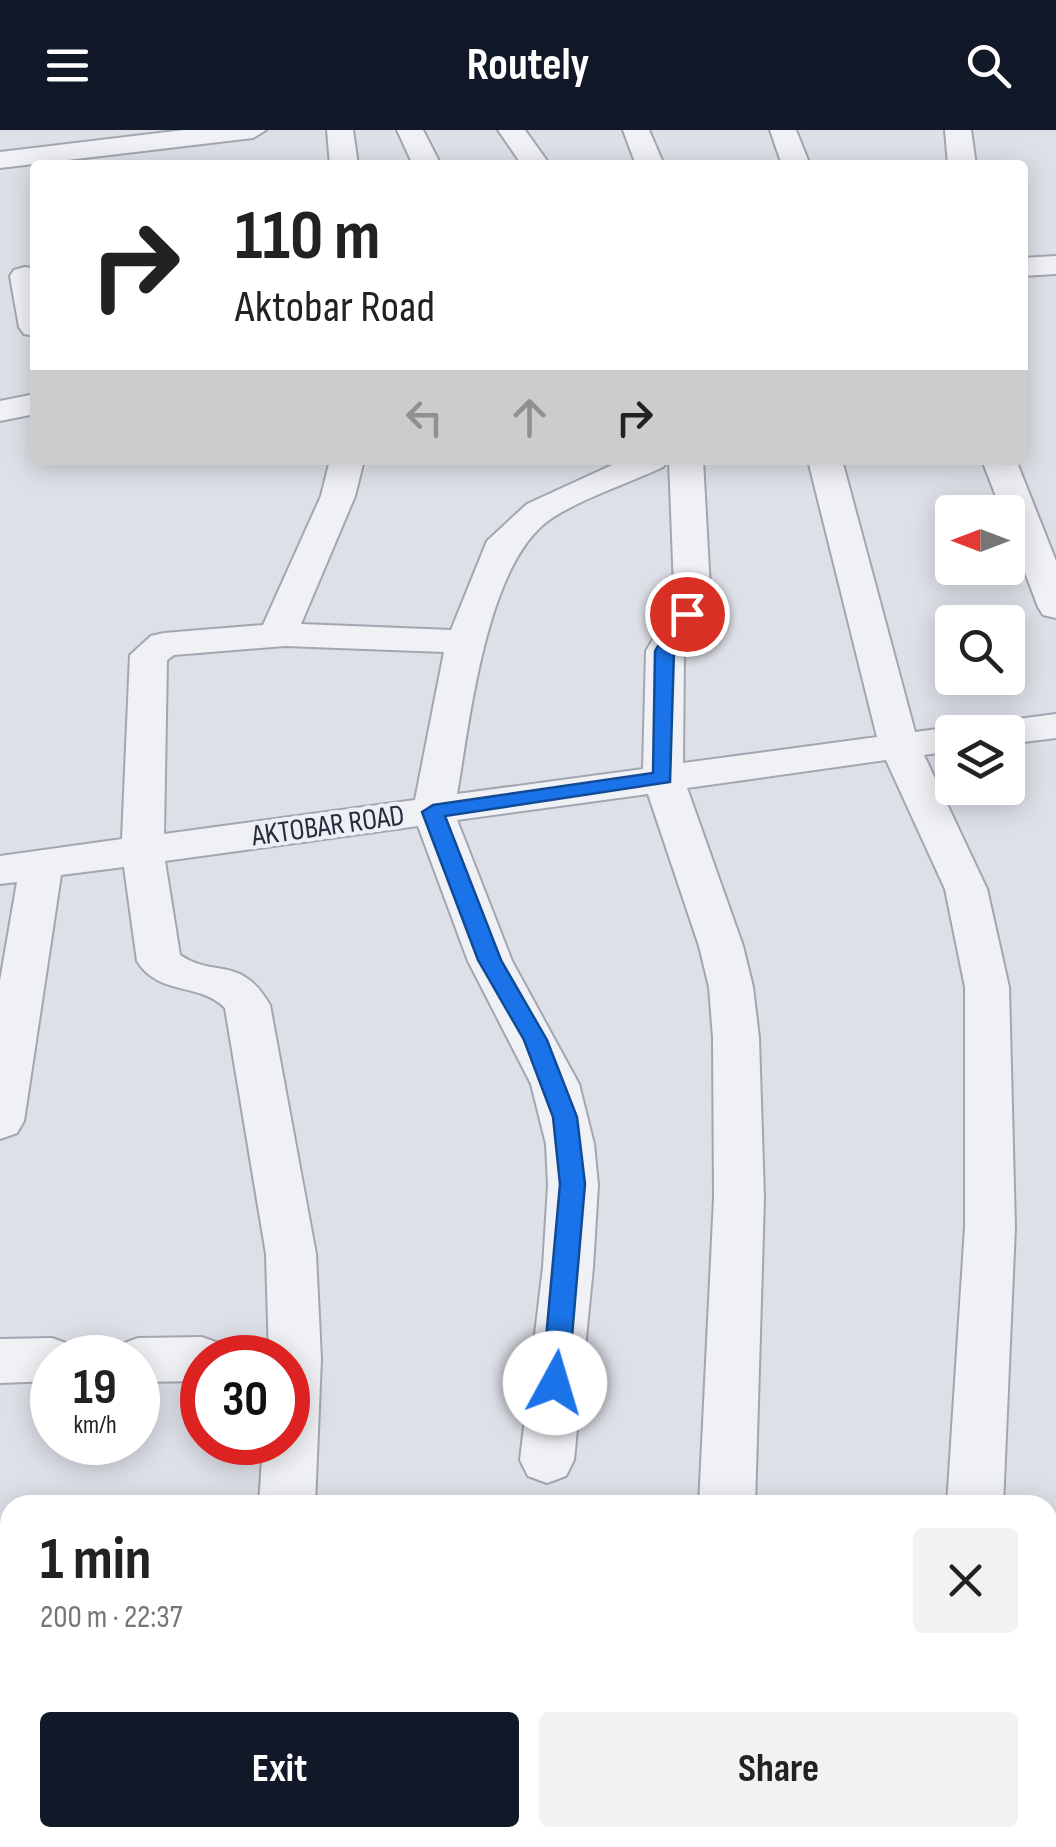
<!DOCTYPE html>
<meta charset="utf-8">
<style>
body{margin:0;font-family:"Sofia Sans Condensed",sans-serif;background:#f2f2f2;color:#222;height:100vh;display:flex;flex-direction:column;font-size:38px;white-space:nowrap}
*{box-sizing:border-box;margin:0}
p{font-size:32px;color:#767676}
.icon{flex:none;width:55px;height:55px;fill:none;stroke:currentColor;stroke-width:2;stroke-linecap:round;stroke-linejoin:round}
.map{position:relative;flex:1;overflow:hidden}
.drawer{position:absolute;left:0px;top:1365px;width:1058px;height:352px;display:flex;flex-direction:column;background:#fff;border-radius:30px 30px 0 0;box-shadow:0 5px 25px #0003}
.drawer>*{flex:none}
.guide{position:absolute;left:30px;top:30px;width:998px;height:305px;border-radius:10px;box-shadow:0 5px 25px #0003;background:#fff;color:#222;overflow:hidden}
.needle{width:65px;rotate:270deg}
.controls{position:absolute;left:935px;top:365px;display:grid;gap:20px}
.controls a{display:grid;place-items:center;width:90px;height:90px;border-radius:10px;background:#fff;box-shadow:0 5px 25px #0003;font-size:50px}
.speed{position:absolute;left:30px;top:1205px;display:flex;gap:20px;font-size:50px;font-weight:700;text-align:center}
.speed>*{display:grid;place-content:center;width:130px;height:130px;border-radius:50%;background:#fff;box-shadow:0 5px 25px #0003;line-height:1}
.speed small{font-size:25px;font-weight:400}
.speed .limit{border:15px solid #d22;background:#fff;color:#111}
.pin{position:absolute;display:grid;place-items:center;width:85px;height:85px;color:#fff;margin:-42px;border:5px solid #fff;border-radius:50%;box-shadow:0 2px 10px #0007}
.me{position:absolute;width:110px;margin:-55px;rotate:6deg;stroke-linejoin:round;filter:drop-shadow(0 0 8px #0008)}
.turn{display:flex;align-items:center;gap:35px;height:210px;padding:0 40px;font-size:45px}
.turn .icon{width:130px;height:130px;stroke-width:2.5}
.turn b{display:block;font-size:70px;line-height:85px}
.lanes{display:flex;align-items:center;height:95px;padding:0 40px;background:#0003;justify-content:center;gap:50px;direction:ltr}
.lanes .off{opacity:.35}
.round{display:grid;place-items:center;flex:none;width:105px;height:105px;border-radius:10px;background:#f2f2f2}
.summary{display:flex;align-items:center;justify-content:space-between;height:170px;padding:0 40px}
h1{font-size:60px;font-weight:700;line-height:75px}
.action{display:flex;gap:20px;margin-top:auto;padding:20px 40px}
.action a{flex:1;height:115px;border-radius:10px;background:#111827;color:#fff;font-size:40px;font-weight:700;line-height:115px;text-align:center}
.action a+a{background:#f2f2f2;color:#222}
header{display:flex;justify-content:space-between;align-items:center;height:130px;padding:0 40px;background:#111827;color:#fff;font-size:45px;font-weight:700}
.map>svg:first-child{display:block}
.building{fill:#b8bbc7}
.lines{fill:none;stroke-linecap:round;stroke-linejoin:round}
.minor-casing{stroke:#a3a6b1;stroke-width:4}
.minor{fill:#f0f1f5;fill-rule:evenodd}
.route{fill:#1a73e8;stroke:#114b97;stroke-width:2.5}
.labels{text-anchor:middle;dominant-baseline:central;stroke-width:8;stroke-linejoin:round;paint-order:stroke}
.street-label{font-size:30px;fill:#272c3d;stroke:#edeff5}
</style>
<header><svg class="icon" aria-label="menu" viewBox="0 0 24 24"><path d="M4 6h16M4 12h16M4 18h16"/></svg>Routely<svg class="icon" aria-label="search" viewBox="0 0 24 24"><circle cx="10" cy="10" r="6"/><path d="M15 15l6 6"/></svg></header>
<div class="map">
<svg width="1056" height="1717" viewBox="0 0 1056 1717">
<rect width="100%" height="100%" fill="#dde0e7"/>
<g class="building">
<rect x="1048" y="1644" width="8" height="42"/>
<rect x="710" y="1708" width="31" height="9"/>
<path d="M 764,1708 L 895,1708 L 896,1717 L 764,1717 Z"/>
<path d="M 998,1708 L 1037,1708 L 1038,1717 L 999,1717 Z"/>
</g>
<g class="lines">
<g class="minor-casing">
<g id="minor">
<path d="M 184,0 L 266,0 L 253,8 L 0,38 L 0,22 Z"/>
<path d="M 327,0 L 353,0 L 358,35 L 330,35 Z"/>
<path d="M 397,0 L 423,0 L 441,35 L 413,35 Z"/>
<path d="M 498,0 L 525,0 L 550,35 L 522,35 Z"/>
<path d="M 623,0 L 649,0 L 664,35 L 636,35 Z"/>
<path d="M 770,0 L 796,0 L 810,35 L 782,35 Z"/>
<path d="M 945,0 L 971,0 L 976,35 L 948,35 Z"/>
<path d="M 1056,126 L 1056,144 L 1022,146 L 1022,128 Z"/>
<path d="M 25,137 L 35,139 L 35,206 L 24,204 L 19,197 L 10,146 L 14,140 Z"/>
<path d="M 35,264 L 35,284 L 0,291 L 0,271 Z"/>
<path d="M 330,330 L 364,330 L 355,366 L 301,494 L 451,500 L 487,411 L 527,374 L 623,330 L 668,330 L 663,337 C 627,354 585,367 552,388 C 486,431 470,590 457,664 L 643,639 L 646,521 L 668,484 L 674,458 L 669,330 L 703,330 L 710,458 L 706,484 L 684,521 L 683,633 L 877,607 L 808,330 L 842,330 L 915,602 L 952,597 L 967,602 L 952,602 L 952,621 L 924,625 L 987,759 L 1009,857 L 1015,1097 L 1003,1375 L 947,1375 L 965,1097 L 965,857 L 945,759 L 886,630 L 687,658 L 743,816 L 753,857 L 759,908 L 764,1068 L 755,1375 L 699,1375 L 714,1068 L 713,908 L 709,857 L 699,816 L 648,664 L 457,690 L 512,831 L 579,954 L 594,1014 L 598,1055 L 593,1137 L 574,1330 L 566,1346 L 547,1353 L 528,1346 L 520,1330 L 543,1137 L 548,1055 L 546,1014 L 531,954 L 468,831 L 418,696 L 165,731 L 180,825 C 216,849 240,824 270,875 L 316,1124 L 321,1229 L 315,1375 L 259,1375 L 263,1312 L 288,1312 L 288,1228 L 269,1228 L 266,1124 L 225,878 C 200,852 158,866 137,831 L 124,737 L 61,745 L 24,991 L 17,1003 L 0,1009 L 0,851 L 17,752 L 0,754 L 0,726 L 122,709 L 130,525 L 151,506 L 164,503 L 263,495 L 321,366 ZM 285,516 L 444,522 L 415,670 L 164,704 L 167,530 L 174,525 Z"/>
<path d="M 982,330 L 1016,330 L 1056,431 L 1056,488 L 1043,485 L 1038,477 L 1008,397 L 1008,382 L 1002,382 Z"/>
<path d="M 1056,584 L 1056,608 L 1008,614 L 1008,602 L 983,602 L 989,593 Z"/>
<path d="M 202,1207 L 221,1214 L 228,1228 L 202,1228 L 202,1251 L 138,1252 L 138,1228 L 113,1228 L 119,1215 L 138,1208 Z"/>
<path d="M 52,1208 L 71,1215 L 77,1228 L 52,1228 L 52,1251 L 0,1253 L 0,1209 Z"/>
<path d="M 0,1522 L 10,1523 L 10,1577 L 0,1576 Z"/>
<path d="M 1048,1565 L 1056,1567 L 1056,1623 L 1048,1621 Z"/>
<path d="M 244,1708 L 306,1708 L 307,1717 L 243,1717 Z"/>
<path d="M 610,1708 L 672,1708 L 673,1717 L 609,1717 Z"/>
<path d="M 933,1708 L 995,1708 L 996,1717 L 932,1717 Z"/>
</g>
</g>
<use href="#minor" class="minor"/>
</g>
<path class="route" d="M 687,478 L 696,484 L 674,521 L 670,652 L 445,686 L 501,830 L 547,910 L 577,987 L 585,1054 L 568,1253 L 565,1261 L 555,1264 L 545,1261 L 542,1253 L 560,1054 L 553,987 L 524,910 L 478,830 L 422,682 L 433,675 L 653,643 L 655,521 L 680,480 Z"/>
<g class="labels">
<g class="street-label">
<text transform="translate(328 696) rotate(-8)">AKTOBAR ROAD</text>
</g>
</g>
</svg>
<div class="controls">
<a><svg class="needle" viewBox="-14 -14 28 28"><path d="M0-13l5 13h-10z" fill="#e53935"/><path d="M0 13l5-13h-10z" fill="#767676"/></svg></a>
<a><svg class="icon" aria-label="search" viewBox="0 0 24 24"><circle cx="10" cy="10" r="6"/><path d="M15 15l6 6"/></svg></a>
<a><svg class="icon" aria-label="layers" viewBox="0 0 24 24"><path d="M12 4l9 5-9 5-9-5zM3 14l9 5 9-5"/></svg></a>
</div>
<div class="speed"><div>19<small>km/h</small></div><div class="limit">30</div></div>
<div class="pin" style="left:687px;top:484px;background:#d93025"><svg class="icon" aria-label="arrive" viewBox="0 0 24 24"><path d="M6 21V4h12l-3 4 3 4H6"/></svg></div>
<svg class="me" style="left:555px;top:1253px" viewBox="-20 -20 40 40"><circle r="19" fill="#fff"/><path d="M0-13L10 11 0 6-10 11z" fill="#1a73e8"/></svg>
<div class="guide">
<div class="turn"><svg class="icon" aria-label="right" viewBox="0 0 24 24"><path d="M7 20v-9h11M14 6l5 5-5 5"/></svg><div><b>110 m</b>Aktobar Road</div></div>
<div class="lanes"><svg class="icon off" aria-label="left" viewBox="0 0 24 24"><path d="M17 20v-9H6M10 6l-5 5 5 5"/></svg><svg class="icon off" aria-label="ahead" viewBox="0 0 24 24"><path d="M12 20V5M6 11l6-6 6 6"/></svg><svg class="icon" aria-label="right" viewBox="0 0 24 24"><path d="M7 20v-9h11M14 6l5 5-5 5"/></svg></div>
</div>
<section class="drawer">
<div class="summary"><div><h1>1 min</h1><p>200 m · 22:37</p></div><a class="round"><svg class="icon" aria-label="close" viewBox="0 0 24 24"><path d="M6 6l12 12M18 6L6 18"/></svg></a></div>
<div class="action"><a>Exit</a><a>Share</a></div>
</section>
</div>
